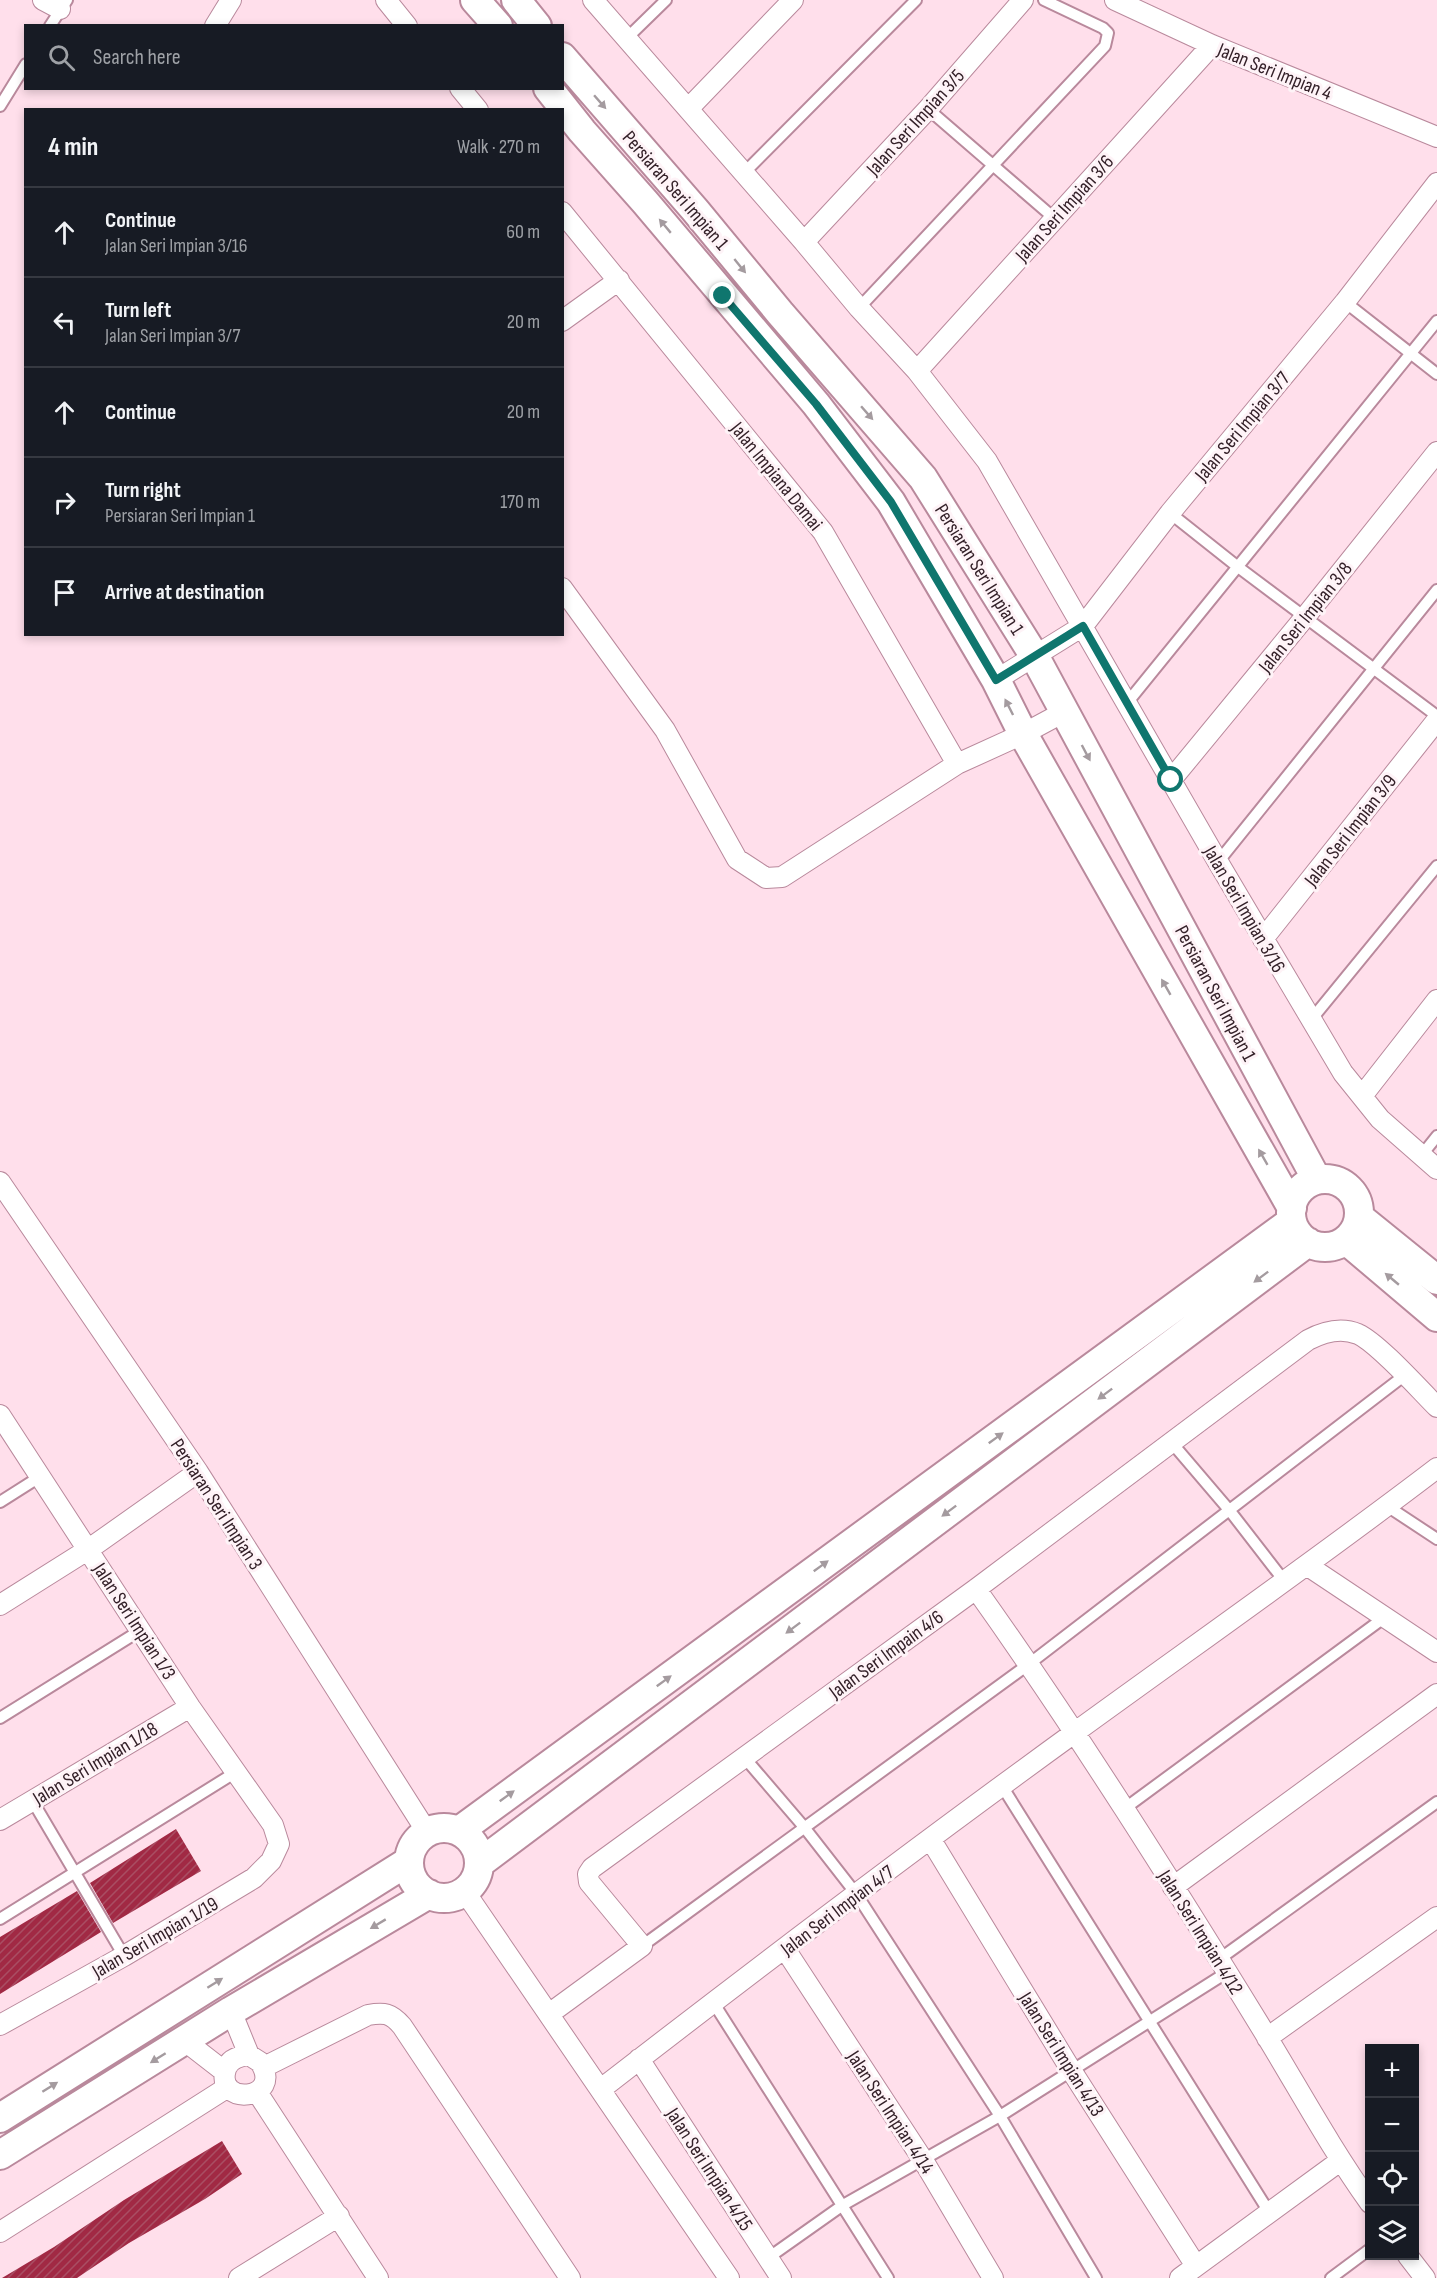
<!DOCTYPE html>
<meta charset="utf-8">
<style>
body{margin:0;font-family:"Sofia Sans Condensed",sans-serif;background:#20242c;color:#f1f3f6}
.controls{position:absolute;right:18px;bottom:18px;display:grid;overflow:hidden;border-radius:0px;box-shadow:0 3px 9px #0003}
.controls button{width:54px;height:54px;display:grid;place-items:center;padding:0;border:0;border-bottom:2px solid #363941;background:#171b24;color:#f1f3f6;font:30px sans-serif}
.stop{position:absolute;width:18px;height:18px;margin:-14px;border:4px solid #0f766e;border-radius:50%;background:#fff}
.stop.end{background:#0f766e;border-color:#fff;box-shadow:0 2px 6px #0008}
.list{margin:0;padding:0;list-style:none}
h2{display:flex;justify-content:space-between;align-items:center;height:78px;margin:0;padding:0 24px;font-size:26px}
h2 small{font-size:20px;font-weight:400;color:#9ea1a6}
.list li{display:grid;grid-template-columns:39px 1fr auto;gap:18px;align-items:center;box-sizing:border-box;height:90px;padding:0 24px;border-top:2px solid #363941}
.list b{display:block;font-size:22px;white-space:nowrap}
.list p{margin:0;font-size:20px;white-space:nowrap;color:#9ea1a6}
.list em{font-size:20px;font-style:normal;color:#9ea1a6}
.icon{flex:none;width:33px;height:33px;fill:none;stroke:currentColor;stroke-width:2;stroke-linecap:round;stroke-linejoin:round}
.map{position:relative;flex:none;width:1437px;height:2278px;overflow:hidden}
.search{position:absolute;background:#171b24;box-shadow:0 3px 9px #0003;left:24px;top:24px;width:540px;height:66px;display:flex;align-items:center;gap:15px;box-sizing:border-box;padding:0 21px;border-radius:0px;color:#9ea1a6;font-size:22px}
.panel{position:absolute;background:#171b24;box-shadow:0 3px 9px #0003;left:24px;top:108px;width:540px;height:528px;border-radius:0px}
.map>svg:first-child{display:block}
.building{fill:url(#building-hatch)}
.lines{fill:none;stroke-linecap:round;stroke-linejoin:round}
.lane-casing{stroke:#b9899c;stroke-width:14}
.street-casing{stroke:#b9899c;stroke-width:22}
.secondary-casing{stroke:#b9899c;stroke-width:32}
.lane{stroke:#fff;stroke-width:10}
.street{stroke:#fff;stroke-width:20}
.secondary{stroke:#fff;stroke-width:28}
.oneway{fill:#a49b9f}
.route{stroke:#0f766e;stroke-width:8}
.labels{text-anchor:middle;stroke-width:6;stroke-linejoin:round;paint-order:stroke}
.street-label{font-size:20px;fill:#342129;stroke:#fef3f7}
</style>
<div class="map">
<svg width="1437" height="2278" viewBox="0 0 1437 2278">
<defs>
<pattern id="building-hatch" width="6" height="6" patternUnits="userSpaceOnUse" patternTransform="scale(1.5)"><rect width="6" height="6" fill="#a12944"/><path d="M-1 1l2-2M0 6l6-6M5 7l2-2" fill="none" stroke="#a94e63"/></pattern>
</defs>
<rect width="100%" height="100%" fill="#ffdfeb"/>
<path class="building" d="M 176,1829 L 201,1871 L 113,1923 L 90,1883 Z
M 77,1891 L 101,1932 L 0,1994 L 0,1937 Z
M 222,2141 L 242,2174 L 205,2199 L 129,2243 L 77,2278 L 2,2278 L 54,2247 L 124,2200 Z"/>
<g class="lines">
<defs>
<path id="lane" d="M 50,26 L 67,0
M 626,39 L 666,0
M 0,106 L 26,64
M 928,109 L 1054,218
M 744,173 L 916,0
M 1345,302 L 1437,374
M 859,308 L 1105,46 L 1108,33 L 1103,28 L 1044,0
M 1170,513 L 1238,567 L 1437,716
M 1127,703 L 1437,321
M 1218,862 L 1437,590
M 1311,1020 L 1437,866
M 1421,1156 L 1437,1136
M 1172,1443 L 1230,1511 L 1285,1582
M 0,1502 L 41,1476
M 1387,1506 L 1437,1539
M 0,1718 L 141,1630
M 744,1757 L 804,1827 L 857,1895 L 1000,2116 L 1096,2278
M 1002,1786 L 1269,2212
M 32,1800 L 124,1956
M 1124,1809 L 1385,1617
M 0,1919 L 236,1772
M 642,1946 L 1029,1664 L 1405,1375
M 1218,1960 L 1437,1802
M 713,2002 L 888,2278
M 768,2258 L 843,2205 L 1000,2116 L 1226,1973
M 1331,2278 L 1370,2249"/>
<path id="street" d="M 43,0 L 60,9
M 386,0 L 407,26
M 593,0 L 804,242 L 859,308 L 917,371 L 987,461 L 1218,862 L 1343,1073 L 1380,1119 L 1437,1169
M 1115,0 L 1212,45 L 1437,137
M 215,26 L 231,0
M 460,88 L 478,110
M 688,109 L 793,0
M 562,212 L 823,532 L 957,764
M 804,242 L 928,109 L 1023,0
M 562,321 L 619,280
M 917,371 L 1212,45
M 562,588 L 665,730 L 737,859 L 766,878 L 782,877 L 957,764 L 1023,734 L 1064,712
M 996,680 L 1083,626 L 1170,513 L 1345,302 L 1437,183
M 1171,780 L 1305,617 L 1437,452
M 1263,939 L 1437,720
M 1362,1096 L 1437,1000
M 0,1182 L 198,1472 L 427,1832
M 0,1415 L 190,1707 L 273,1825 L 279,1844 L 271,1861 L 254,1878 L 124,1956 L 0,2025
M 1308,1566 L 1437,1652
M 976,1589 C 1079,1734 1174,1885 1267,2037 C 1301,2093 1332,2150 1370,2203
M 0,1605 L 89,1549 L 198,1472
M 0,1820 L 190,1707
M 931,1840 L 1071,2070 L 1196,2266
M 1173,1887 L 1437,1694
M 465,1892 L 729,2278
M 785,1949 L 923,2160 L 993,2278
M 231,2011 L 249,2055 L 260,2062 C 285,2101 214,2107 226,2069 C 229,2059 239,2056 249,2055
M 549,2014 L 642,1946 L 589,1882 L 588,1874 L 592,1868 L 976,1589 L 1308,1340 C 1323,1332 1341,1327 1358,1334 C 1378,1343 1419,1389 1437,1407
M 1267,2038 L 1437,1917
M 185,2041 L 225,2072
M 639,2059 L 781,2278
M 264,2067 L 368,2015 C 384,2012 391,2013 402,2026 L 570,2278
M 601,2089 C 757,1968 914,1849 1074,1733 C 1195,1645 1318,1559 1437,1468
M 257,2092 L 378,2278
M 0,2232 L 228,2087
M 1408,2256 L 1425,2278
M 239,2278 L 339,2216
M 1180,2278 L 1340,2161"/>
<path id="secondary" d="M 475,0 L 498,26
M 516,0 L 537,26
M 562,57 L 695,210 L 780,313 L 923,478 L 1035,657 L 1317,1180
M 548,88 L 582,131 L 645,202 L 816,404 L 891,502 L 996,680 L 1023,734 L 1292,1208
M1291 1213a34 34 0 1 1 68 0a34 34 0 1 1-68 0Z
M 1359,1217 L 1437,1280
M 1346,1240 L 1437,1317
M409 1863a35 35 0 1 1 70 0a35 35 0 1 1-70 0Z
M 459,1831 L 1292,1221
M 480,1863 L 1308,1242
M 0,2118 L 409,1861
M 0,2155 L 231,2011 L 429,1894"/>
</defs>
<use href="#lane" class="lane-casing"/>
<use href="#street" class="street-casing"/>
<use href="#secondary" class="secondary-casing"/>
<use href="#lane" class="lane"/>
<use href="#street" class="street"/>
<use href="#secondary" class="secondary"/>
</g>
<defs><path id="oneway-solid" d="M-6-.8H1V-3.2L6.5 0L1 3.2V.8H-6Z" transform="scale(1.5)"/></defs>
<g class="oneway">
<use href="#oneway-solid" transform="translate(600 102) rotate(49)"/>
<use href="#oneway-solid" transform="translate(665 226) rotate(-130)"/>
<use href="#oneway-solid" transform="translate(740 266) rotate(51)"/>
<use href="#oneway-solid" transform="translate(867 413) rotate(49)"/>
<use href="#oneway-solid" transform="translate(1009 707) rotate(-117)"/>
<use href="#oneway-solid" transform="translate(1086 753) rotate(62)"/>
<use href="#oneway-solid" transform="translate(1166 987) rotate(-120)"/>
<use href="#oneway-solid" transform="translate(1263 1157) rotate(-120)"/>
<use href="#oneway-solid" transform="translate(1261 1277) rotate(143)"/>
<use href="#oneway-solid" transform="translate(1392 1279) rotate(-140)"/>
<use href="#oneway-solid" transform="translate(1105 1394) rotate(143)"/>
<use href="#oneway-solid" transform="translate(996 1438) rotate(-36)"/>
<use href="#oneway-solid" transform="translate(949 1511) rotate(143)"/>
<use href="#oneway-solid" transform="translate(821 1566) rotate(-36)"/>
<use href="#oneway-solid" transform="translate(793 1628) rotate(143)"/>
<use href="#oneway-solid" transform="translate(664 1681) rotate(-36)"/>
<use href="#oneway-solid" transform="translate(507 1796) rotate(-36)"/>
<use href="#oneway-solid" transform="translate(378 1924) rotate(149)"/>
<use href="#oneway-solid" transform="translate(215 1983) rotate(-32)"/>
<use href="#oneway-solid" transform="translate(158 2058) rotate(148)"/>
<use href="#oneway-solid" transform="translate(50 2087) rotate(-32)"/>
</g>
<g class="lines">
<path class="route" d="M 723,296 L 816,404 L 891,502 L 996,680 L 1083,626 L 1171,780"/>
</g>
<g class="labels">
<g class="street-label">
<text transform="translate(1275 71) rotate(22)" y="7">Jalan Seri Impian 4</text>
<text transform="translate(915 122) rotate(-48)" y="7">Jalan Seri Impian 3/5</text>
<text transform="translate(676 190) rotate(49)" y="7">Persiaran Seri Impian 1</text>
<text transform="translate(1064 208) rotate(-48)" y="7">Jalan Seri Impian 3/6</text>
<text transform="translate(1242 426) rotate(-50)" y="7">Jalan Seri Impian 3/7</text>
<text transform="translate(777 476) rotate(51)" y="7">Jalan Impiana Damai</text>
<text transform="translate(980 569) rotate(58)" y="7">Persiaran Seri Impian 1</text>
<text transform="translate(1305 617) rotate(-51)" y="7">Jalan Seri Impian 3/8</text>
<text transform="translate(1350 830) rotate(-52)" y="7">Jalan Seri Impian 3/9</text>
<text transform="translate(1245 909) rotate(60)" y="7">Jalan Seri Impian 3/16</text>
<text transform="translate(1216 993) rotate(62)" y="7">Persiaran Seri Impian 1</text>
<text transform="translate(217 1504) rotate(57)" y="7">Persiaran Seri Impian 3</text>
<text transform="translate(135 1621) rotate(57)" y="7">Jalan Seri Impian 1/3</text>
<text transform="translate(886 1654) rotate(-36)" y="7">Jalan Seri Impain 4/6</text>
<text transform="translate(95 1763) rotate(-31)" y="7">Jalan Seri Impian 1/18</text>
<text transform="translate(837 1910) rotate(-37)" y="7">Jalan Seri Impian 4/7</text>
<text transform="translate(1201 1932) rotate(58)" y="7">Jalan Seri Impian 4/12</text>
<text transform="translate(155 1937) rotate(-30)" y="7">Jalan Seri Impian 1/19</text>
<text transform="translate(1062 2054) rotate(58)" y="7">Jalan Seri Impian 4/13</text>
<text transform="translate(891 2112) rotate(57)" y="7">Jalan Seri Impian 4/14</text>
<text transform="translate(710 2169) rotate(57)" y="7">Jalan Seri Impian 4/15</text>
</g>
</g>
</svg>
<div class="controls">
<button>+</button>
<button>−</button>
<button><svg class="icon" aria-label="locate" viewBox="0 0 24 24"><circle cx="12" cy="12" r="6"/><path d="M12 2v4M12 18v4M2 12h4M18 12h4"/></svg></button>
<button><svg class="icon" aria-label="layers" viewBox="0 0 24 24"><path d="M12 4l9 5-9 5-9-5zM3 14l9 5 9-5"/></svg></button>
</div>
<div class="stop" style="left:1171px;top:780px"></div>
<div class="stop end" style="left:723px;top:296px"></div>
<div class="search"><svg class="icon" aria-label="search" viewBox="0 0 24 24"><circle cx="10" cy="10" r="6"/><path d="M15 15l6 6"/></svg>Search here</div>
<section class="panel">
<h2>4 min<small>Walk · 270 m</small></h2>
<ul class="list">
<li><svg class="icon" aria-label="ahead" viewBox="0 0 24 24"><path d="M12 20V5M6 11l6-6 6 6"/></svg><div><b>Continue</b><p>Jalan Seri Impian 3/16</p></div><em>60 m</em></li>
<li><svg class="icon" aria-label="left" viewBox="0 0 24 24"><path d="M17 20v-9H6M10 6l-5 5 5 5"/></svg><div><b>Turn left</b><p>Jalan Seri Impian 3/7</p></div><em>20 m</em></li>
<li><svg class="icon" aria-label="ahead" viewBox="0 0 24 24"><path d="M12 20V5M6 11l6-6 6 6"/></svg><div><b>Continue</b></div><em>20 m</em></li>
<li><svg class="icon" aria-label="right" viewBox="0 0 24 24"><path d="M7 20v-9h11M14 6l5 5-5 5"/></svg><div><b>Turn right</b><p>Persiaran Seri Impian 1</p></div><em>170 m</em></li>
<li><svg class="icon" aria-label="arrive" viewBox="0 0 24 24"><path d="M6 21V4h12l-3 4 3 4H6"/></svg><div><b>Arrive at destination</b></div></li>
</ul>
</section>
</div>
